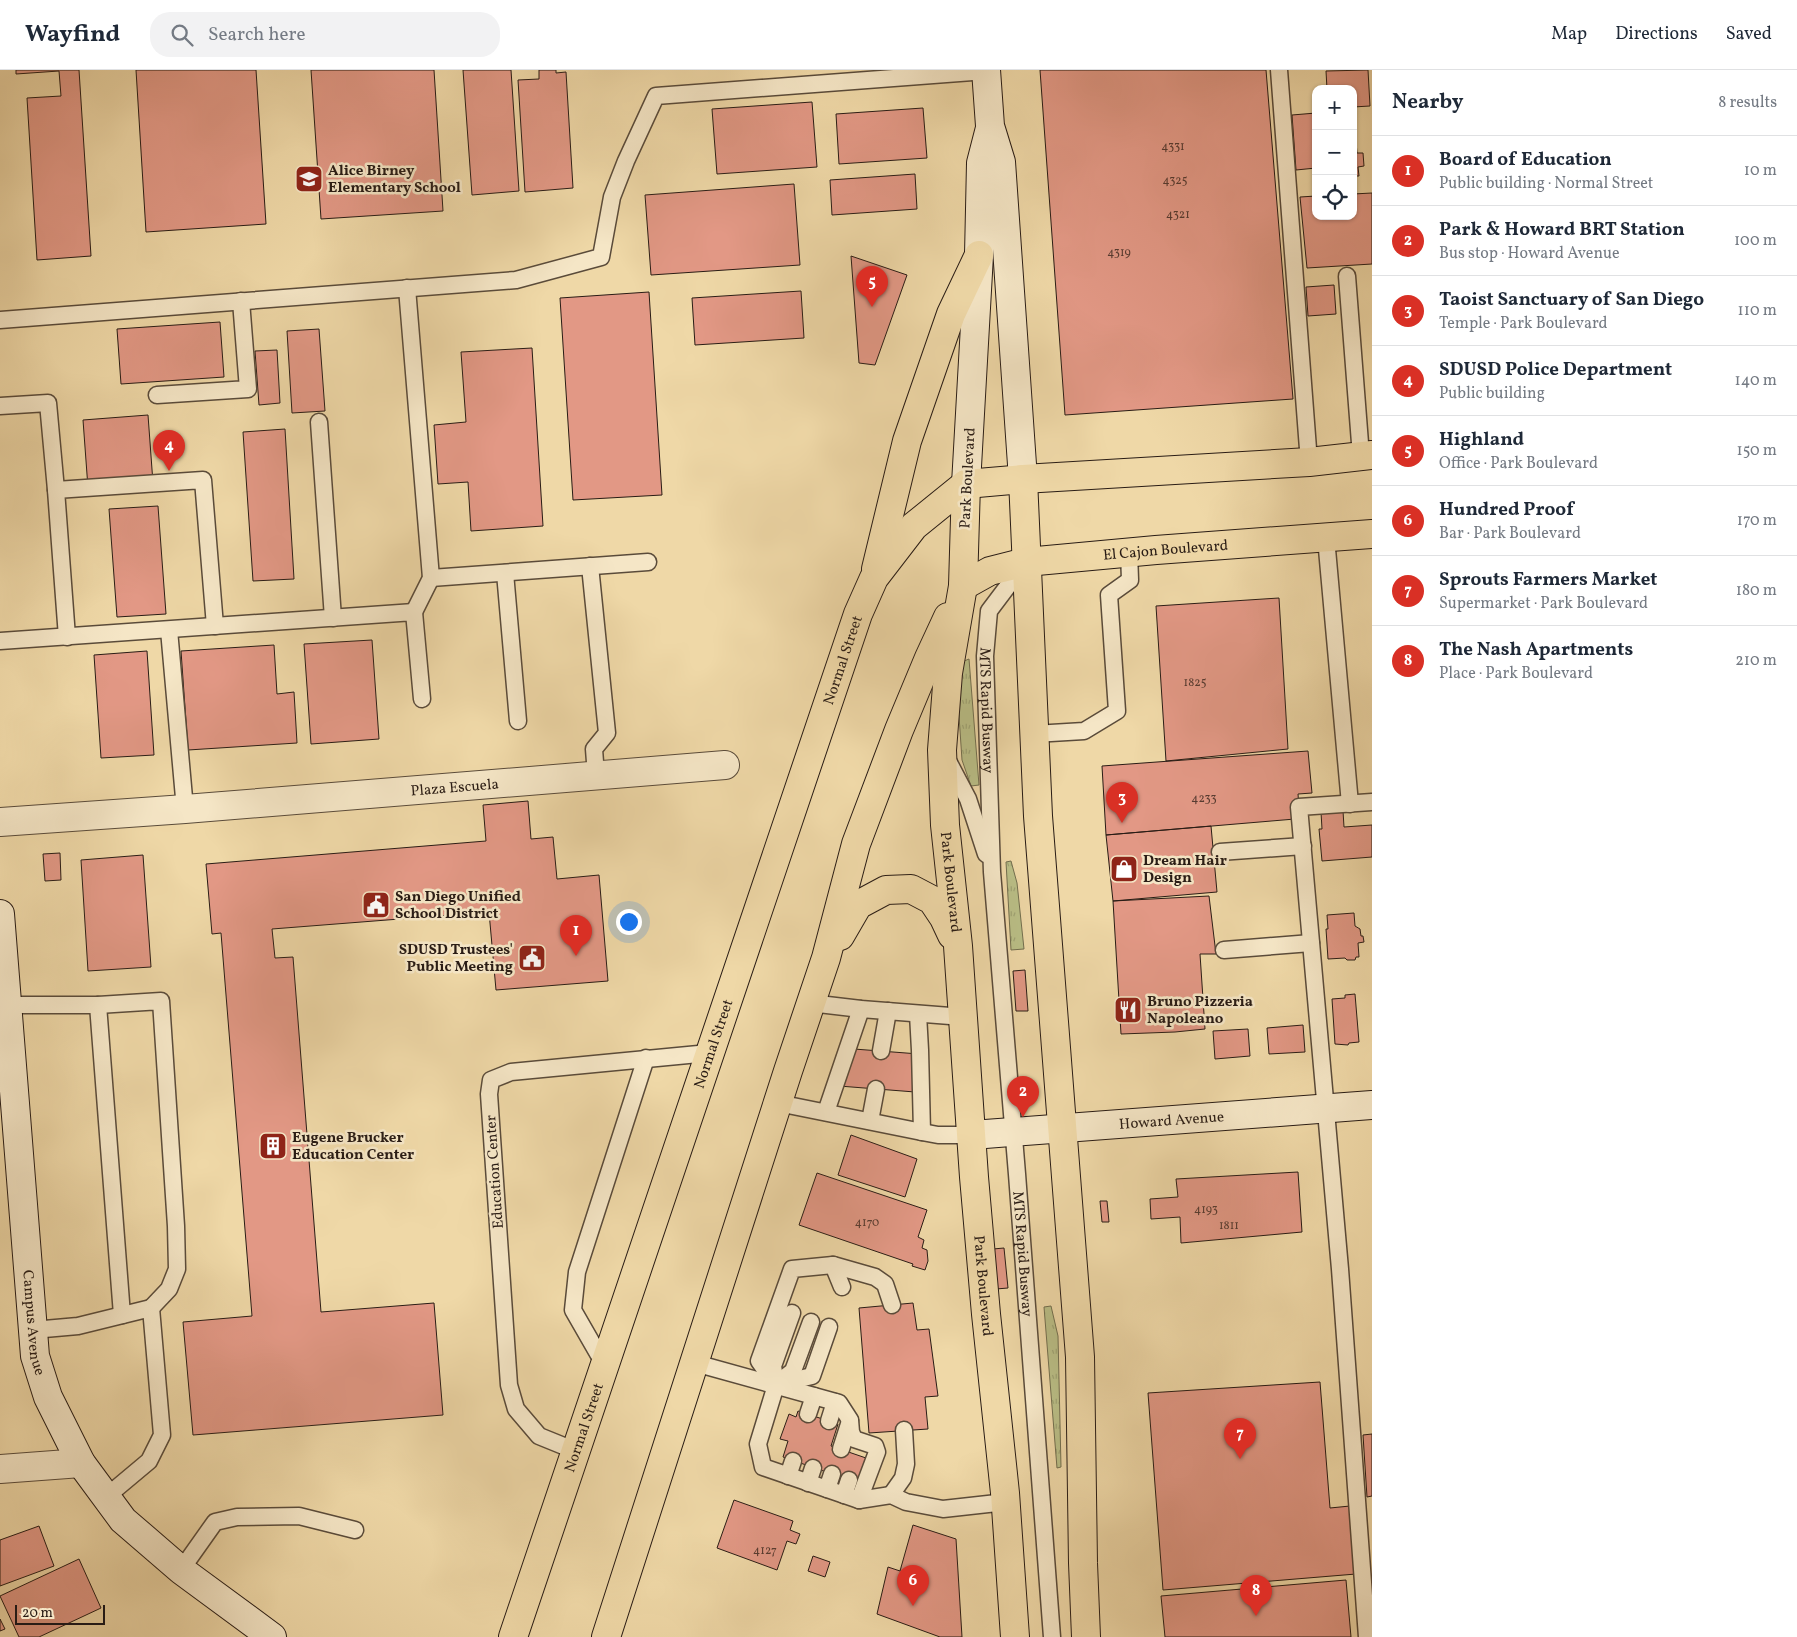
<!DOCTYPE html>
<meta charset="utf-8">
<style>
body{margin:0;font-family:Vollkorn,serif;background:#f2f2f3;color:#1f2937}
.controls{position:absolute;right:15px;top:15px;display:grid;overflow:hidden;border-radius:10px;box-shadow:0 1px 4px #0004}
.controls button{width:45px;height:45px;display:grid;place-items:center;padding:0;border:0;border-bottom:1px solid #e0e1e3;background:#fff;color:#1f2937;font:25px sans-serif}
.scale{position:absolute;left:15px;bottom:12px;width:90px;box-sizing:border-box;padding-left:5px;border:2px solid #291c15;border-top:0;font-size:14px;line-height:18px;white-space:nowrap;color:#291c15;-webkit-text-stroke:4px #f5e6c6;paint-order:stroke}
.you{position:absolute;left:628px;top:851px;width:18px;height:18px;margin:-12px;border:4px solid #fff;border-radius:50%;background:#1a73e8;box-shadow:0 0 0 8px #1a73e833}
.badge{display:grid;place-items:center;width:32px;height:32px;border-radius:50%;background:#d93025;color:#fff;font-size:16px;font-weight:700}
.pin{position:absolute;translate:-50% -41px;filter:drop-shadow(0 1px 2px #0008)}
.pin::after{content:'';position:absolute;top:26px;width:18px;height:15px;background:inherit;clip-path:polygon(0 0,100% 0,50% 100%)}
.list{margin:0;padding:0;list-style:none}
h2{display:flex;justify-content:space-between;align-items:center;height:65px;margin:0;padding:0 20px;font-size:21px}
h2 small{font-size:16px;font-weight:400;color:#747a83}
.list li{display:grid;grid-template-columns:32px 1fr auto;gap:15px;align-items:center;box-sizing:border-box;height:70px;padding:0 20px;border-top:1px solid #e0e1e3}
.list b{display:block;font-size:19px;white-space:nowrap}
.list p{margin:0;font-size:16px;white-space:nowrap;color:#747a83}
.list em{font-size:16px;font-style:normal;color:#747a83}
.icon{flex:none;width:28px;height:28px;fill:none;stroke:currentColor;stroke-width:2;stroke-linecap:round;stroke-linejoin:round}
.map{position:relative;flex:none;width:1372px;height:1567px;overflow:hidden}
header{display:flex;align-items:center;gap:30px;box-sizing:border-box;height:70px;padding:0 25px;background:#fff;border-bottom:1px solid #e0e1e3}
header strong{font-size:24px}
nav{display:flex;gap:28px;margin-inline-start:auto;font-size:18px}
.search{width:350px;height:45px;background:#f2f2f3;display:flex;align-items:center;gap:12px;box-sizing:border-box;padding:0 18px;border-radius:20px;color:#747a83;font-size:19px}
main{display:flex}
aside{flex:1;background:#fff}
.map>svg:first-child{display:block}
.grass{fill:url(#grass-tufts);stroke:#726e4e}
.building{fill:#e29885;stroke:#291c15}
.lines{fill:none;stroke-linecap:round;stroke-linejoin:round}
.lane-casing{stroke:#5a4b3a;stroke-width:19}
.street-casing{stroke:#5a4b3a;stroke-width:30}
.secondary-casing{stroke:#291c15;stroke-width:30}
.primary-casing{stroke:#291c15;stroke-width:30}
.lane{stroke:#f5e6c6;stroke-width:16}
.street{stroke:#f5e6c6;stroke-width:28}
.secondary{stroke:#f5e6c6;stroke-width:28}
.primary{stroke:#efd8a7;stroke-width:28}
.labels{text-anchor:middle;stroke-width:5;stroke-linejoin:round;paint-order:stroke}
.number-label{font-size:12px;fill:#573b31}
.poi-label{font-size:15px;font-weight:bold;fill:#291c15;stroke:#f5e6c6;text-anchor:start}
.street-label{font-size:15px;fill:#291c15;stroke:#f5e6c6}
</style>
<header>
<strong>Wayfind</strong>
<div class="search"><svg class="icon" aria-label="search" viewBox="0 0 24 24"><circle cx="10" cy="10" r="6"/><path d="M15 15l6 6"/></svg>Search here</div>
<nav><a>Map</a><a>Directions</a><a>Saved</a></nav>
</header>
<main>
<div class="map">
<svg width="1372" height="1567" viewBox="0 0 1372 1567">
<defs>
<pattern id="grass-tufts" width="24" height="20" patternUnits="userSpaceOnUse" patternTransform="scale(1.25)"><rect width="24" height="20" fill="#babf87"/><path d="M3 7l-1-3M5 7V3M7 7l1-3M15 17l-1-3M17 17v-4M19 17l1-3" fill="none" stroke="#a0a474"/></pattern>
</defs>
<rect width="100%" height="100%" fill="#efd8a7"/>
<filter id="stains"><feTurbulence type="fractalNoise" baseFrequency=".004" numOctaves="4"/><feColorMatrix values="0 0 0 0 .2 0 0 0 0 .09 0 0 0 0 .02 0 0 0 .5 -.17"/></filter>
<radialGradient id="worn" r=".72"><stop offset=".6" stop-color="#630" stop-opacity="0"/><stop offset="1" stop-color="#630" stop-opacity=".3"/></radialGradient>
<path class="grass" d="M 969,589 L 979,715 L 971,716 L 962,690 L 956,602 L 964,591 Z
M 1011,791 L 1017,813 L 1024,879 L 1011,880 L 1006,792 Z
M 1051,1236 L 1058,1266 L 1061,1397 L 1057,1398 L 1044,1237 Z"/>
<path class="building" d="M 16,0 L 79,0 L 91,186 L 37,190 L 27,28 L 61,26 L 59,1 L 16,4 Z
M 136,0 L 256,0 L 266,154 L 146,162 Z
M 311,0 L 434,0 L 443,141 L 321,149 Z
M 463,0 L 511,0 L 519,121 L 472,125 Z
M 539,0 L 556,0 L 556,3 L 566,2 L 573,118 L 525,122 L 518,10 L 539,9 Z
M 1040,0 L 1266,0 L 1293,329 L 1065,345 Z
M 1368,0 L 1370,36 L 1353,37 L 1353,19 L 1327,19 L 1326,1 Z
M 812,32 L 817,97 L 717,104 L 712,39 Z
M 923,38 L 927,88 L 839,94 L 836,44 Z
M 1316,43 L 1316,98 L 1296,100 L 1292,45 Z
M 1353,72 L 1356,72 L 1357,83 L 1363,83 L 1364,96 L 1358,97 L 1359,106 L 1353,106 Z
M 915,104 L 917,139 L 832,145 L 830,110 Z
M 794,114 L 800,195 L 651,205 L 645,125 Z
M 1372,123 L 1372,194 L 1307,198 L 1300,127 L 1316,126 L 1316,146 L 1353,146 L 1353,124 Z
M 851,186 L 907,205 L 875,295 L 859,293 Z
M 1334,215 L 1336,244 L 1308,246 L 1306,217 Z
M 801,221 L 804,268 L 695,275 L 692,228 Z
M 649,222 L 662,425 L 573,430 L 560,228 Z
M 220,252 L 224,307 L 121,314 L 117,259 Z
M 319,259 L 325,341 L 292,343 L 287,261 Z
M 532,278 L 543,456 L 471,461 L 468,412 L 438,414 L 434,355 L 466,352 L 461,282 Z
M 277,280 L 280,333 L 259,335 L 255,281 Z
M 148,345 L 153,413 L 88,418 L 83,350 Z
M 285,359 L 294,509 L 253,511 L 243,362 Z
M 158,436 L 166,544 L 117,547 L 109,439 Z
M 1279,528 L 1288,679 L 1166,691 L 1156,536 Z
M 372,570 L 379,669 L 311,674 L 304,574 Z
M 274,575 L 277,624 L 294,622 L 297,673 L 188,680 L 181,581 Z
M 147,581 L 154,685 L 101,688 L 94,585 Z
M 1308,681 L 1312,723 L 1298,724 L 1299,737 L 1295,749 L 1106,765 L 1102,696 Z
M 528,731 L 531,769 L 553,767 L 557,809 L 599,805 L 608,911 L 496,920 L 489,842 L 272,859 L 275,888 L 293,887 L 321,1242 L 434,1233 L 443,1345 L 193,1365 L 183,1252 L 252,1246 L 221,863 L 212,864 L 206,794 L 486,771 L 483,735 Z
M 1343,741 L 1344,757 L 1372,755 L 1372,787 L 1322,791 L 1319,759 L 1322,759 L 1321,742 Z
M 1211,756 L 1217,822 L 1113,831 L 1106,765 Z
M 60,783 L 61,810 L 45,811 L 43,784 Z
M 143,785 L 151,897 L 88,901 L 81,790 Z
M 1209,826 L 1216,884 L 1200,884 L 1205,959 L 1175,962 L 1121,964 L 1113,831 Z
M 1354,843 L 1355,856 L 1360,859 L 1361,866 L 1363,866 L 1364,872 L 1358,873 L 1359,887 L 1356,887 L 1355,890 L 1347,890 L 1345,888 L 1328,889 L 1326,859 L 1328,859 L 1327,845 Z
M 1025,900 L 1028,941 L 1016,941 L 1013,901 Z
M 1355,924 L 1359,972 L 1349,973 L 1348,975 L 1335,974 L 1332,929 L 1345,928 L 1345,925 Z
M 1303,955 L 1305,982 L 1269,984 L 1267,958 Z
M 1248,959 L 1250,986 L 1215,989 L 1213,961 Z
M 854,979 L 919,984 L 915,1022 L 839,1016 Z
M 851,1065 L 917,1089 L 905,1127 L 838,1105 Z
M 1298,1102 L 1302,1162 L 1181,1173 L 1180,1147 L 1151,1149 L 1150,1129 L 1178,1127 L 1176,1109 Z
M 817,1103 L 927,1140 L 918,1167 L 924,1170 L 922,1178 L 927,1180 L 928,1191 L 925,1200 L 912,1196 L 913,1194 L 799,1155 Z
M 1100,1131 L 1107,1131 L 1109,1152 L 1102,1152 Z
M 1004,1178 L 1008,1218 L 996,1219 L 993,1179 Z
M 913,1233 L 917,1260 L 929,1259 L 938,1326 L 925,1327 L 928,1359 L 869,1363 L 859,1238 Z
M 1320,1312 L 1330,1438 L 1350,1436 L 1356,1504 L 1163,1520 L 1148,1323 Z
M 798,1341 L 838,1354 L 831,1376 L 866,1388 L 858,1413 L 783,1387 L 788,1371 L 780,1369 L 789,1344 L 796,1347 Z
M 1372,1364 L 1372,1426 L 1367,1427 L 1363,1365 Z
M 734,1430 L 793,1451 L 790,1460 L 800,1464 L 796,1474 L 787,1471 L 777,1500 L 717,1478 Z
M 913,1455 L 956,1469 L 962,1567 L 940,1567 L 877,1544 L 888,1497 L 900,1501 Z
M 39,1456 L 54,1496 L 0,1516 L 0,1470 Z
M 813,1486 L 830,1492 L 825,1507 L 808,1501 Z
M 79,1489 L 101,1538 L 39,1567 L 19,1567 L 0,1526 Z
M 1346,1510 L 1351,1567 L 1165,1567 L 1161,1526 Z
M 0,1549 L 5,1559 L 0,1561 Z"/>
<g class="lines">
<defs>
<g id="lane">
<path d="M 1279,0 L 1309,392"/>
<path d="M 1347,206 L 1361,386"/>
<path d="M 407,218 L 431,508 L 414,542"/>
<path d="M 0,250 L 516,210 L 601,187 L 612,127 L 626,91 L 656,26 L 986,1"/>
<path d="M 157,325 L 248,319 L 241,231"/>
<path d="M 0,336 L 48,333 L 56,420"/>
<path d="M 319,352 L 333,548"/>
<path d="M 1326,468 L 1350,734"/>
<path id="s1" d="M 1026,492 L 989,541 L 985,586 L 992,802 L 1017,1104 L 1052,1567"/>
<path d="M 590,496 L 607,663 L 594,679 L 596,705"/>
<path d="M 505,503 L 518,651"/>
<path d="M 431,508 L 648,492"/>
<path d="M 169,560 L 185,739"/>
<path d="M 67,567 L 56,420 L 203,410 L 215,556"/>
<path d="M 0,571 L 414,542 L 422,629"/>
<path d="M 1034,664 L 1084,661 L 1117,641 L 1109,525 L 1130,510 L 1129,482"/>
<path d="M 947,689 L 968,729 L 986,784"/>
<path d="M 1220,782 L 1303,776"/>
<path d="M 1224,880 L 1311,873"/>
<path d="M 810,933 L 861,939 L 963,947"/>
<path d="M 8,935 L 98,935 L 161,931 L 176,1156 L 177,1199 L 169,1219 L 151,1238"/>
<path d="M 98,935 L 122,1245"/>
<path d="M 918,944 L 920,980 L 922,1062"/>
<path d="M 881,981 L 888,941"/>
<path d="M 778,1033 L 922,1062 L 938,1065 L 972,1065"/>
<path d="M 826,1042 L 861,939"/>
<path d="M 870,1051 L 876,1019"/>
<path d="M 833,1195 L 842,1217"/>
<path d="M 792,1243 L 773,1296 L 776,1315 L 758,1374 L 763,1397 L 859,1430 L 891,1425 L 906,1432 L 943,1439 L 1006,1432"/>
<path d="M 33,1260 L 78,1256 L 151,1238 L 162,1365 L 149,1391 L 106,1427"/>
<path d="M 695,1293 L 839,1333 L 850,1350 L 851,1362 L 854,1369 L 875,1376 L 877,1382 L 859,1430"/>
<path d="M 604,1294 L 573,1240 L 577,1202 L 646,988"/>
<path d="M 773,1311 L 759,1291 L 792,1199 L 833,1195 L 875,1207 L 885,1214 L 892,1235"/>
<path d="M 779,1312 L 793,1301 L 811,1252"/>
<path d="M 778,1314 L 812,1306 L 829,1257"/>
<path d="M 808,1344 L 814,1326"/>
<path d="M 829,1351 L 835,1332"/>
<path d="M 841,1379 L 850,1351"/>
<path d="M 576,1381 L 539,1366 L 516,1339 L 509,1315 L 489,1024 L 491,1010 L 511,1002 L 709,983"/>
<path d="M 788,1406 L 793,1391"/>
<path d="M 808,1413 L 813,1398"/>
<path d="M 827,1419 L 832,1404"/>
<path d="M 844,1425 L 849,1410"/>
<path d="M 891,1425 L 903,1408 L 906,1394 L 904,1360"/>
<path d="M 181,1500 L 215,1452 L 237,1447 L 299,1446 L 355,1460"/>
<path d="M 1367,1567 L 1340,1199 L 1299,737 L 1372,732"/>
</g>
<g id="street">
<path id="s2" d="M 0,752 L 185,739 L 725,695"/>
<path d="M 0,1399 L 81,1393"/>
</g>
<g id="secondary">
<path d="M 986,0 L 990,56 L 1001,92 L 1023,409"/>
<path d="M 966,414 L 979,185 L 981,93 L 990,58"/>
<path id="s3" d="M 0,844 L 35,1286 L 48,1327 L 81,1393 L 123,1450 L 181,1500 L 272,1567"/>
<path id="s4" d="M 972,1065 L 1372,1035"/>
</g>
<g id="primary">
<path d="M 1023,409 L 1038,746 L 1080,1287 L 1083,1493 L 1086,1567"/>
<path id="s5" d="M 966,414 L 963,516 L 948,603 L 942,680 L 945,755 L 958,876 L 974,1107 L 986,1244 L 1005,1423 L 1015,1567"/>
<path d="M 966,414 L 1023,409 L 1309,392 L 1372,385"/>
<path d="M 876,499 L 907,371 L 951,244 L 979,185"/>
<path id="s6" d="M 963,516 L 990,501 L 1026,492 L 1156,480 L 1372,464"/>
<path d="M 840,866 L 858,835 L 886,820 L 911,819 L 932,830 L 944,848 L 952,865"/>
<path id="s7" d="M 513,1567 L 858,544 L 874,508 L 914,456 L 966,414"/>
<path d="M 606,1567 L 788,1001 L 826,888 L 856,774 L 899,660 L 929,588 L 948,547"/>
</g>
</defs>
<use href="#lane" class="lane-casing"/>
<use href="#street" class="street-casing"/>
<use href="#secondary" class="secondary-casing"/>
<use href="#primary" class="primary-casing"/>
<use href="#lane" class="lane"/>
<use href="#street" class="street"/>
<use href="#secondary" class="secondary"/>
<use href="#primary" class="primary"/>
</g>
<defs>
<symbol id="school-square" viewBox="-11 -11 22 22"><rect x="-9" y="-9" width="18" height="18" rx="4" fill="#8f2418" stroke="#f5e6c6"/><path d="M0-5L7-2L0 1L-7-2ZM-4 1L0 2.5L4 1V4Q0 6-4 4Z" fill="#fff"/></symbol>
<symbol id="shop-square" viewBox="-11 -11 22 22"><rect x="-9" y="-9" width="18" height="18" rx="4" fill="#8f2418" stroke="#f5e6c6"/><path d="M-5-2.5h2.3a2.7 3.5 0 0 1 5.4 0H5L5.5 6h-11ZM-1.5-2.5h3a1.5 2.3 0 0 0-3 0Z" fill="#fff"/></symbol>
<symbol id="civic-square" viewBox="-11 -11 22 22"><rect x="-9" y="-9" width="18" height="18" rx="4" fill="#8f2418" stroke="#f5e6c6"/><path d="M-.6-6.5H3V-4.5H.6V-3L4-1V1h2V6H-6V1h2V-1L-.6-3ZM-1.2 2.5V6h2.4V2.5Z" fill="#fff"/></symbol>
<symbol id="restaurant-square" viewBox="-11 -11 22 22"><rect x="-9" y="-9" width="18" height="18" rx="4" fill="#8f2418" stroke="#f5e6c6"/><path d="M-5-6h1v4h1v-4h1v4h1v-4h1v5L-1.5 .5V6h-2V.5L-5-1ZM5-6V6H3V1.5H1.5Q1.5-4 5-6Z" fill="#fff"/></symbol>
<symbol id="building-square" viewBox="-11 -11 22 22"><rect x="-9" y="-9" width="18" height="18" rx="4" fill="#8f2418" stroke="#f5e6c6"/><path d="M-4-6H4V6H1V3H-1V6H-4ZM-2.5-4.3h1.7v1.8h-1.7ZM.8-4.3h1.7v1.8H.8ZM-2.5-1h1.7V.8h-1.7ZM.8-1h1.7V.8H.8Z" fill="#fff"/></symbol>
</defs>
<g fill-rule="evenodd">
<use href="#school-square" x="293" y="93" width="32" height="32"/>
<use href="#shop-square" x="1108" y="783" width="32" height="32"/>
<use href="#civic-square" x="360" y="819" width="32" height="32"/>
<use href="#civic-square" x="516" y="872" width="32" height="32"/>
<use href="#restaurant-square" x="1112" y="924" width="32" height="32"/>
<use href="#building-square" x="257" y="1060" width="32" height="32"/>
</g>
<g class="labels">
<g class="number-label">
<text x="1173" y="80">4331</text>
<text x="1175" y="114">4325</text>
<text x="1178" y="148">4321</text>
<text x="1119" y="186">4319</text>
<text x="1195" y="616">1825</text>
<text x="1204" y="732">4233</text>
<text x="1206" y="1143">4193</text>
<text x="867" y="1156">4170</text>
<text x="1229" y="1159">1811</text>
<text x="765" y="1484">4127</text>
</g>
<g class="poi-label">
<text x="328" y="105">Alice Birney<tspan x="328" dy="17">Elementary School</tspan></text>
<text x="1143" y="795">Dream Hair<tspan x="1143" dy="17">Design</tspan></text>
<text x="395" y="831">San Diego Unified<tspan x="395" dy="17">School District</tspan></text>
<text x="513" y="884" text-anchor="end">SDUSD Trustees'<tspan x="513" dy="17">Public Meeting</tspan></text>
<text x="1147" y="936">Bruno Pizzeria<tspan x="1147" dy="17">Napoleano</tspan></text>
<text x="292" y="1072">Eugene Brucker<tspan x="292" dy="17">Education Center</tspan></text>
</g>
<g class="street-label">
<text transform="translate(967 408) rotate(-87)" y="5">Park Boulevard</text>
<text dy="5" stroke="none"><textPath href="#s6" startOffset="208">El Cajon Boulevard</textPath></text>
<text dy="5" stroke="none"><textPath href="#s7" startOffset="1031">Normal Street</textPath></text>
<text dy="5" stroke="none"><textPath href="#s1" startOffset="161">MTS Rapid Busway</textPath></text>
<text dy="5" stroke="none"><textPath href="#s2" startOffset="456">Plaza Escuela</textPath></text>
<text dy="5" stroke="none"><textPath href="#s5" startOffset="400">Park Boulevard</textPath></text>
<text dy="5" stroke="none"><textPath href="#s7" startOffset="626">Normal Street</textPath></text>
<text dy="5" stroke="none"><textPath href="#s4" startOffset="200">Howard Avenue</textPath></text>
<text transform="translate(494 1102) rotate(-94)" y="5">Education Center</text>
<text dy="5" stroke="none"><textPath href="#s1" startOffset="706">MTS Rapid Busway</textPath></text>
<text dy="5" stroke="none"><textPath href="#s5" startOffset="805">Park Boulevard</textPath></text>
<text dy="5" stroke="none"><textPath href="#s3" startOffset="410">Campus Avenue</textPath></text>
<text dy="5" stroke="none"><textPath href="#s7" startOffset="221">Normal Street</textPath></text>
</g>
</g>
<rect width="100%" height="100%" filter="url(#stains)"/>
<rect width="100%" height="100%" fill="url(#worn)"/>
</svg>
<div class="controls">
<button>+</button>
<button>−</button>
<button><svg class="icon" aria-label="locate" viewBox="0 0 24 24"><circle cx="12" cy="12" r="6"/><path d="M12 2v4M12 18v4M2 12h4M18 12h4"/></svg></button>
</div>
<div class="scale">20 m</div>
<div class="you"></div>
<div class="pin badge" style="left:576px;top:886px">1</div>
<div class="pin badge" style="left:1023px;top:1047px">2</div>
<div class="pin badge" style="left:1122px;top:753px">3</div>
<div class="pin badge" style="left:169px;top:401px">4</div>
<div class="pin badge" style="left:872px;top:237px">5</div>
<div class="pin badge" style="left:913px;top:1536px">6</div>
<div class="pin badge" style="left:1240px;top:1389px">7</div>
<div class="pin badge" style="left:1256px;top:1546px">8</div>
</div>
<aside>
<h2>Nearby<small>8 results</small></h2>
<ul class="list">
<li><span class="badge">1</span><div><b>Board of Education</b><p>Public building · Normal Street</p></div><em>10 m</em></li>
<li><span class="badge">2</span><div><b>Park &amp; Howard BRT Station</b><p>Bus stop · Howard Avenue</p></div><em>100 m</em></li>
<li><span class="badge">3</span><div><b>Taoist Sanctuary of San Diego</b><p>Temple · Park Boulevard</p></div><em>110 m</em></li>
<li><span class="badge">4</span><div><b>SDUSD Police Department</b><p>Public building</p></div><em>140 m</em></li>
<li><span class="badge">5</span><div><b>Highland</b><p>Office · Park Boulevard</p></div><em>150 m</em></li>
<li><span class="badge">6</span><div><b>Hundred Proof</b><p>Bar · Park Boulevard</p></div><em>170 m</em></li>
<li><span class="badge">7</span><div><b>Sprouts Farmers Market</b><p>Supermarket · Park Boulevard</p></div><em>180 m</em></li>
<li><span class="badge">8</span><div><b>The Nash Apartments</b><p>Place · Park Boulevard</p></div><em>210 m</em></li>
</ul>
</aside>
</main>
